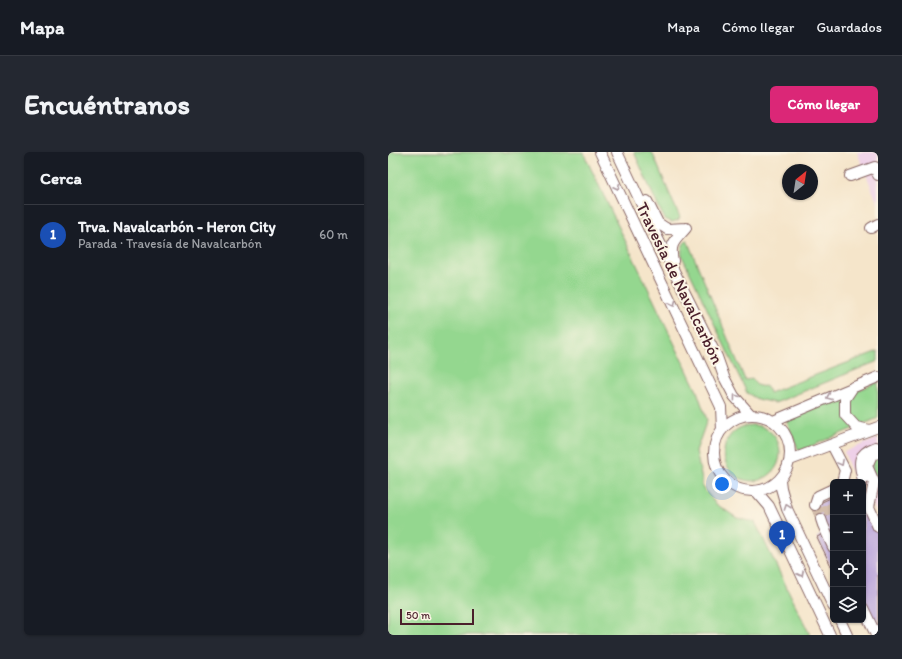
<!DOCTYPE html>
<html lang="es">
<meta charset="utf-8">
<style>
body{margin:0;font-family:Itim,sans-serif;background:#242831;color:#f1f3f6}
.controls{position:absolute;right:12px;bottom:12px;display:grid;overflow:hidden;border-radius:6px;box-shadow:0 1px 3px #0004}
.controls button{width:36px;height:36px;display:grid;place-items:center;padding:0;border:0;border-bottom:1px solid #363941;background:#171b24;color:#f1f3f6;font:20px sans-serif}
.compass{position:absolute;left:394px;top:12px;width:36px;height:36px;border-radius:50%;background:#171b24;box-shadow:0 1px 3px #0004;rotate:30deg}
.scale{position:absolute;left:12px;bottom:10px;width:74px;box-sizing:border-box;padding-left:4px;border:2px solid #4a1f2b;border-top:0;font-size:11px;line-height:14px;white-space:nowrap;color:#4a1f2b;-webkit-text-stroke:3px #fcf5e5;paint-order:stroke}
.you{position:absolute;left:334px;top:332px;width:14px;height:14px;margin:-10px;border:3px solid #fff;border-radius:50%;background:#1a73e8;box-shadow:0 0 0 6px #1a73e833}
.badge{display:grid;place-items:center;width:26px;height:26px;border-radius:50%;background:#db2777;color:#fff;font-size:13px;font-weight:700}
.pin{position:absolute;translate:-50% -33px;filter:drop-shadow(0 1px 2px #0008)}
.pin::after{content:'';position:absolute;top:21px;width:14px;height:12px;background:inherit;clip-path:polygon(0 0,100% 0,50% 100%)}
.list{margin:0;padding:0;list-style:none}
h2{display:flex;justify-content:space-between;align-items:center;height:52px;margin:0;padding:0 16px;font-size:17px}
h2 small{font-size:13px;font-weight:400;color:#9ea1a6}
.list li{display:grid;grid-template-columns:26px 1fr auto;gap:12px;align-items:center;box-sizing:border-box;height:60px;padding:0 16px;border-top:1px solid #363941}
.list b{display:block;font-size:15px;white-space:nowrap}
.list p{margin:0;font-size:13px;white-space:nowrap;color:#9ea1a6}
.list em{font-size:13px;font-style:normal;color:#9ea1a6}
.icon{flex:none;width:22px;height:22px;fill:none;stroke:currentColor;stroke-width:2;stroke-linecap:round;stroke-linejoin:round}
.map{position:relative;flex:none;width:490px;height:483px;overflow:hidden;border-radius:6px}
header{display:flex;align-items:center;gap:24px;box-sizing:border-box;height:56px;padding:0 20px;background:#171b24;border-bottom:1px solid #363941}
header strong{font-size:19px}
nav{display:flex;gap:22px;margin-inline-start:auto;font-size:14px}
.intro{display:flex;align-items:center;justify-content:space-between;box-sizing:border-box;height:96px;padding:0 24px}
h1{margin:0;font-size:28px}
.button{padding:10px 18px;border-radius:6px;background:#db2777;color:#fff;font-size:14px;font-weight:700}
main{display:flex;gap:24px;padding:0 24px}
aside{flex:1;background:#171b24;border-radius:6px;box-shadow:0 1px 3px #0004}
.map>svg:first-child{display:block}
.built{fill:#eed0e8}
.green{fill:#94d78f;stroke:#6f7b5d}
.building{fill:#bfabdc}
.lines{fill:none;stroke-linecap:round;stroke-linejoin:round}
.minor-tunnel{stroke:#d3bdaa;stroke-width:10;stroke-dasharray:10 5;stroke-linecap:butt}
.minor-casing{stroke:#866463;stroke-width:12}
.minor{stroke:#fff;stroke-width:10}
.oneway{stroke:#ae9aa0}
.labels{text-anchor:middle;stroke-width:4;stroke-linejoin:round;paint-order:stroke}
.street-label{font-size:17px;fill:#4a1f2b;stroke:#fcf5e5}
</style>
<header>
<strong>Mapa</strong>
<nav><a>Mapa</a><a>Cómo llegar</a><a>Guardados</a></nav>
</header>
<div class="intro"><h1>Encuéntranos</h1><a class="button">Cómo llegar</a></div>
<main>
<aside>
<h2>Cerca<small></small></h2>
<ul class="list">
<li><span class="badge" style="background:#1a4fb4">1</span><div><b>Trva. Navalcarbón - Heron City</b><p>Parada · Travesía de Navalcarbón</p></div><em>60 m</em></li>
</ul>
</aside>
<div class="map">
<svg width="490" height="483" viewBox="0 0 490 483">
<rect width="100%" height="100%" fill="#fcf5e5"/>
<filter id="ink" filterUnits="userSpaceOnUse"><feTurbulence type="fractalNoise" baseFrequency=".025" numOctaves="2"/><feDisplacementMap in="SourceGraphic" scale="8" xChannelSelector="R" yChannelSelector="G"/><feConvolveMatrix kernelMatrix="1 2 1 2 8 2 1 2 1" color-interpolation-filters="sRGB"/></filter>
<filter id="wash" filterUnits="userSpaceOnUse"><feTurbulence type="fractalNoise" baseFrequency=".012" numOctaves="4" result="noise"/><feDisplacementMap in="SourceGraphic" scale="16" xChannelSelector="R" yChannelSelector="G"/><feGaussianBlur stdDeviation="0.9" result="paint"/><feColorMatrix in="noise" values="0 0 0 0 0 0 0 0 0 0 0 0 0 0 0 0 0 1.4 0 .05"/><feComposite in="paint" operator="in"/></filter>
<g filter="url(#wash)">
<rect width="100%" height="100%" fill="#f5e5ca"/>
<path class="built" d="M 469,0 L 490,0 L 490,52 Z
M 490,286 L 490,363 L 486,355 L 475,343 L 475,330 L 467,330 L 456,300 Z"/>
<path class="green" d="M 0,0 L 195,0 L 309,239 L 319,268 L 308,299 L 314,328 L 314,335 L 328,352 L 349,366 L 367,370 L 422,483 L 0,483 Z
M 246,0 L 264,0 L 285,50 L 292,65 L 290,68 L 284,70 L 277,67 L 270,54 Z
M 299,88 L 357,228 L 364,227 C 368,234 371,235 379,234 L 381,241 L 490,199 L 490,209 L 387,251 L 369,247 L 359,241 L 294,104 C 293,97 294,93 299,88 Z
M 490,230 L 490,266 L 411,299 L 398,268 Z
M336 301a28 28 0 1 1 56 0a28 28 0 1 1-56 0Z
M 490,304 L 490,327 L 484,318 L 484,308 Z"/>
<g id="blocks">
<path class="building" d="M 445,345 L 445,418 L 429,385 L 435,382 L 423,355 Z
M 475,345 L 490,378 L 490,483 L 475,465 Z"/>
</g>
</g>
<g filter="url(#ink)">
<use href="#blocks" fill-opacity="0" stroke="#866463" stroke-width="1"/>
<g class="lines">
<path class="minor-tunnel" d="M 475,341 L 480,339 L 475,328
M 427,353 L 431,362 L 445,355"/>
<defs>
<path id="minor" d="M 212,0 L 333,255 L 334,278
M 229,0 L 270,87 L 329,205 L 336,225 L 346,244 L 363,263
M 462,24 L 487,15 L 490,23
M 259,49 L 270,71 L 279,77 L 298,76
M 483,76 L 490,72
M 285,109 C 281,91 287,89 298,76
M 465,235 L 457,247 L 457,263 L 468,275 L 482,278
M326 301a38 38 0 1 1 76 0a38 38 0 1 1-76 0Z
M 385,269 L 490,225
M 444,293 L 457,318 L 454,330
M 490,301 L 484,303 L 479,314 L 486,330 L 481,355 L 490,375
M 402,308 L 490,275
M 392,328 L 393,336 L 399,357 L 445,454
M 475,328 C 470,310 469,302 488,295
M 368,339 L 381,354 L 442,483
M 427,353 L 430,344 L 445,337
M 433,367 L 435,373 L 445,395
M 475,456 L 488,483
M 452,468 L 459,483"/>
</defs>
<use href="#minor" class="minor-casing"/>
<use href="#minor" class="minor"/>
</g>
<defs><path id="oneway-chevron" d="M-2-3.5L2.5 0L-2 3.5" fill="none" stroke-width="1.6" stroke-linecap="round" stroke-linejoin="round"/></defs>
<g class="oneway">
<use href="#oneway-chevron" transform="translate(229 35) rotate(64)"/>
<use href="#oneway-chevron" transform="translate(285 152) rotate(65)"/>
<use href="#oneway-chevron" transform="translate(348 245) rotate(-127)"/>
<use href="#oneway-chevron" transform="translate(441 245) rotate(158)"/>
<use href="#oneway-chevron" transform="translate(453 311) rotate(62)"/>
<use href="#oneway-chevron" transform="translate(399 355) rotate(-109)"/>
<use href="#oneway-chevron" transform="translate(413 422) rotate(64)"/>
</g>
</g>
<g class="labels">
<g class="street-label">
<text transform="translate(292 131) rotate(64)" y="6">Travesía de Navalcarbón</text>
</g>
</g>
</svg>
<div class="controls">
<button>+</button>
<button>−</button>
<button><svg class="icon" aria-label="locate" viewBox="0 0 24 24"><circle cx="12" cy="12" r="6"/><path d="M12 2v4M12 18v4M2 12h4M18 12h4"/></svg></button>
<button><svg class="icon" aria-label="layers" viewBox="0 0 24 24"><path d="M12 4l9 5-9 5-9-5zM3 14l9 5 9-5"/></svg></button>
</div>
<svg class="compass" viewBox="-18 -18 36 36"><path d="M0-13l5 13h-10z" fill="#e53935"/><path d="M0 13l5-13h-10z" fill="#9ea1a6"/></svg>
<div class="scale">50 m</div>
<div class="you"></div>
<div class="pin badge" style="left:394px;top:402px;background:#1a4fb4">1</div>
</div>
</main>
